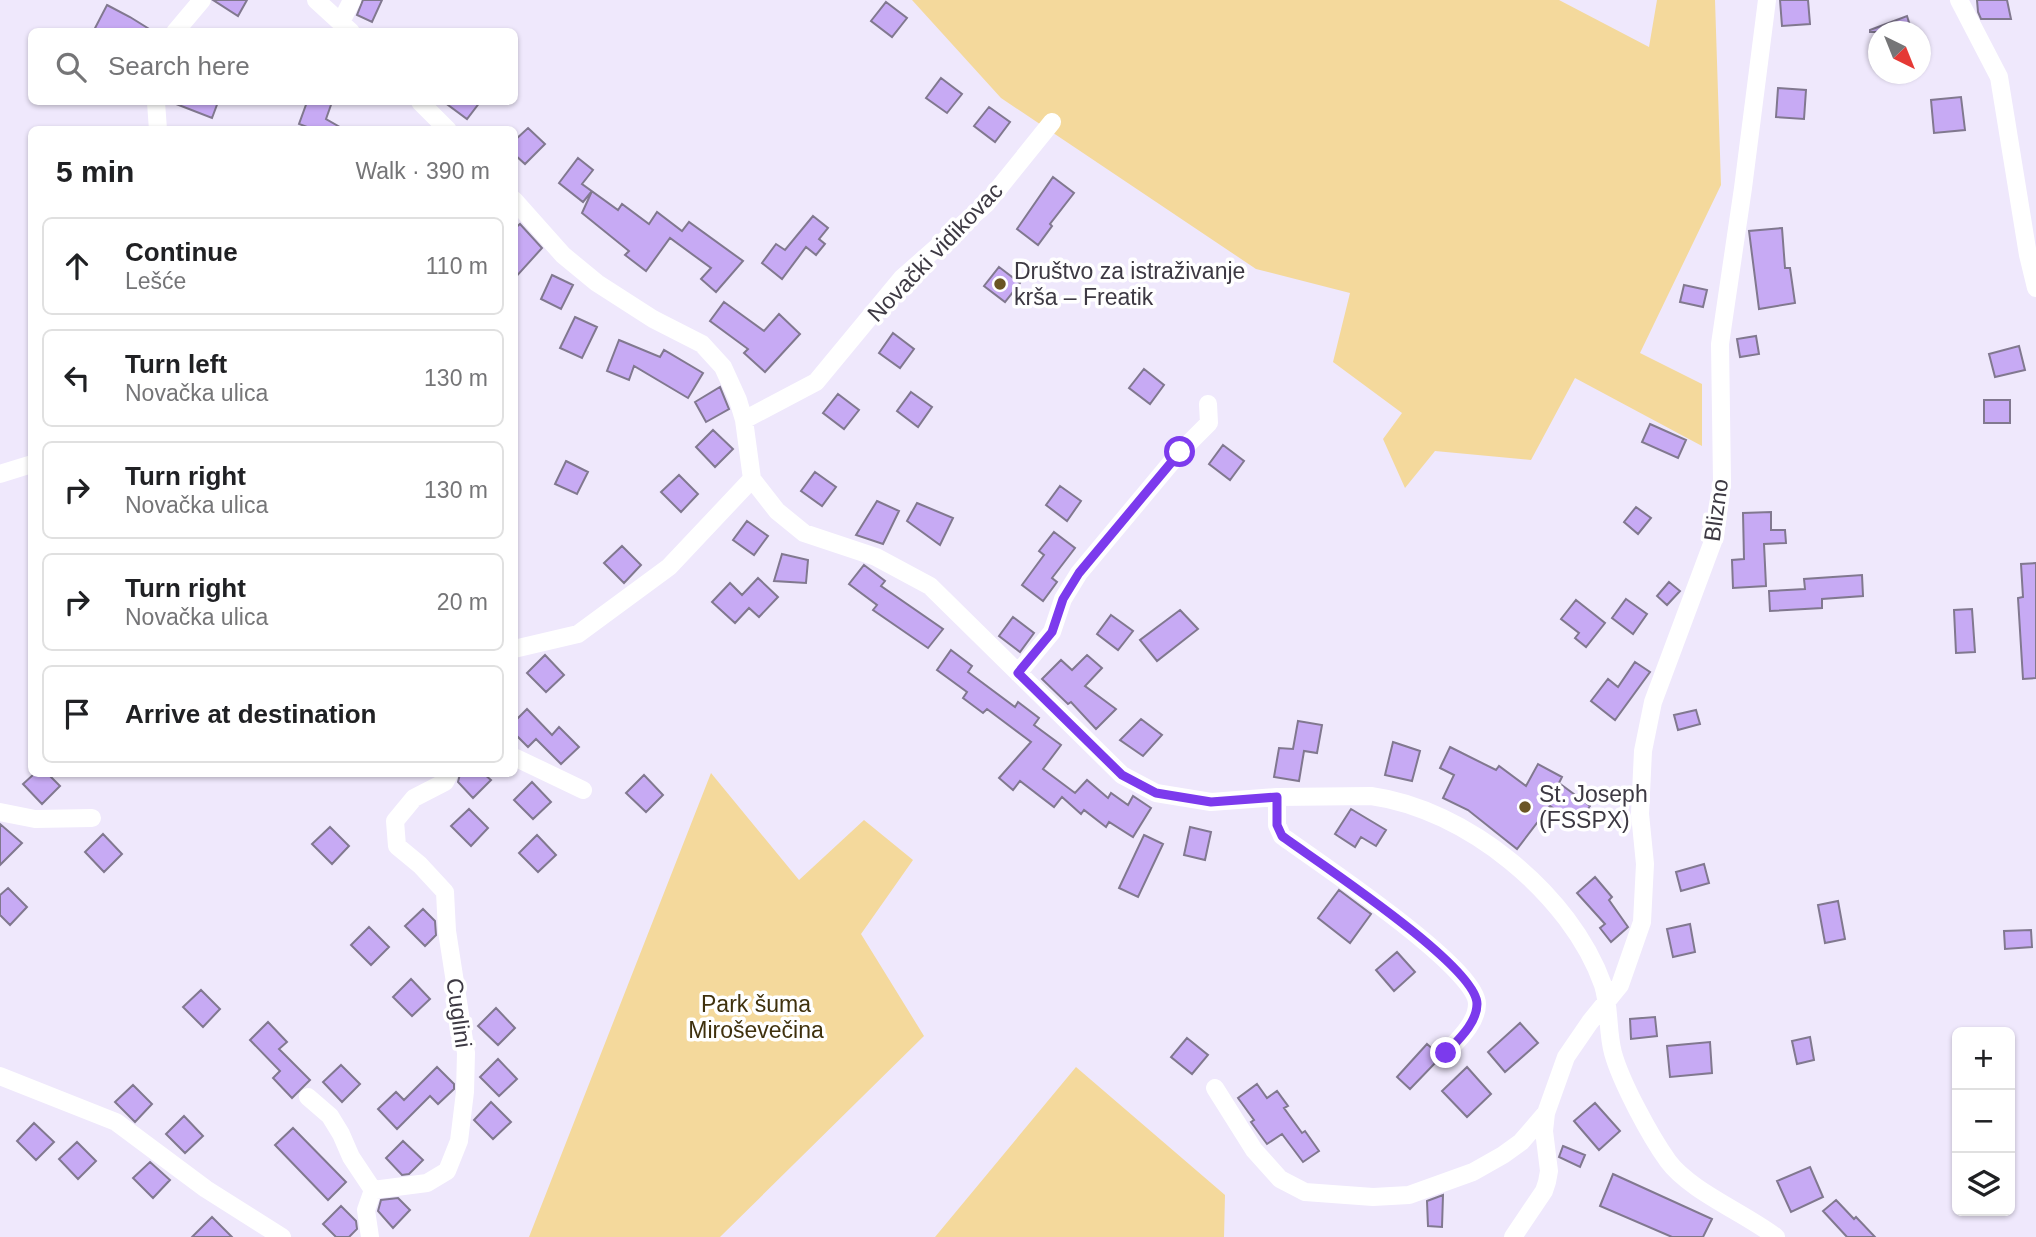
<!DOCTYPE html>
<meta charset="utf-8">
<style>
body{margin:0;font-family:Arial,sans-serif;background:#f2f2f2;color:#202124}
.controls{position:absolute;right:21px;bottom:21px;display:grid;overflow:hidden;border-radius:10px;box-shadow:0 2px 5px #0004}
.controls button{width:63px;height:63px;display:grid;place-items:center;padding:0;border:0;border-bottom:2px solid #e0e0e0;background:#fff;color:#202124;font:35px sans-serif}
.compass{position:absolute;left:1868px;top:21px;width:63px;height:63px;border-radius:50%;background:#fff;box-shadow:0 2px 5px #0004;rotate:137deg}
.stop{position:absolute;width:21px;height:21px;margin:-16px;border:5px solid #7c3aed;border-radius:50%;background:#fff}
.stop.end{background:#7c3aed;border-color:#fff;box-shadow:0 2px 7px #0008}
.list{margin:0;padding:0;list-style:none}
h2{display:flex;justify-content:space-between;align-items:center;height:91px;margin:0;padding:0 28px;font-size:30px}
h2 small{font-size:23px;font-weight:400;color:#757577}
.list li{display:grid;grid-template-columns:46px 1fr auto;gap:21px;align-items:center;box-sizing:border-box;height:98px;margin:0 14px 14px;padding:0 14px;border:2px solid #e0e0e0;border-radius:10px}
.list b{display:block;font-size:26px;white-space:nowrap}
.list p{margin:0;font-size:23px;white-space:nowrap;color:#757577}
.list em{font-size:23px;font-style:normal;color:#757577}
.icon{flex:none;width:38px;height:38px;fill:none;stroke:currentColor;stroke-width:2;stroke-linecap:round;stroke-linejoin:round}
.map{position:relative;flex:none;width:2036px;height:1237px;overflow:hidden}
.search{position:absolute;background:#fff;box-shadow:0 2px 5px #0004;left:28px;top:28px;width:490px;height:77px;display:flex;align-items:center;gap:18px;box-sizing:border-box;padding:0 24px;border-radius:10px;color:#757577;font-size:26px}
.panel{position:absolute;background:#fff;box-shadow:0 2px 5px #0004;left:28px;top:126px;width:490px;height:651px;border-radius:10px}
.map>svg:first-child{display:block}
.green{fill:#f4d99c}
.building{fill:#c7aaf4;stroke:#81788f;stroke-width:2}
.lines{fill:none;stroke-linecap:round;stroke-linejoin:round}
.minor{stroke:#fff;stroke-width:18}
.route{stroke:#7c3aed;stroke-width:9}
.poi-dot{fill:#6a5524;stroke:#fff;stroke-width:2.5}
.labels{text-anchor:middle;stroke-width:7;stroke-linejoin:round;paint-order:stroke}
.street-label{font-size:23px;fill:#3d3943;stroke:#fff}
.poi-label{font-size:23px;fill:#3d3943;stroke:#fff;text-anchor:start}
.park-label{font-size:23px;fill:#3f310d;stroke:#fff}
</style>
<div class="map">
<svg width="2036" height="1237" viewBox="0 0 2036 1237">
<rect width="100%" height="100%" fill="#efe8fc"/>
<path class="green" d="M 912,0 L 1559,0 L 1649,47 L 1657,0 L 1715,0 L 1721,185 L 1640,353 L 1702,384 L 1702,446 L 1575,378 L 1531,460 L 1435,451 L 1405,488 L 1383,439 L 1402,413 L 1333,362 L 1350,293 L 1256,269 L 1001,98 Z
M 711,773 L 799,880 L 864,820 L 913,860 L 861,934 L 924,1036 L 720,1237 L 529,1237 Z
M 1076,1067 L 1225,1195 L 1224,1237 L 935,1237 Z"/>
<path class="building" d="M 213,0 L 247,0 L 238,16 Z
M 363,0 L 382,0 L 372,22 L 357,15 Z
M 1780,0 L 1808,0 L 1810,24 L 1782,26 Z
M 1977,0 L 2007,0 L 2011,19 L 1981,19 L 1978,12 Z
M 886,2 L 907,18 L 892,37 L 871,21 Z
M 107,5 L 130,17 L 154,32 L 93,32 Z
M 1907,16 L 1912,32 L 1870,32 L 1870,30 Z
M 941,78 L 962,94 L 947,113 L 926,98 Z
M 1778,88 L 1806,90 L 1804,119 L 1776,117 Z
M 1961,97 L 1965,130 L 1934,133 L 1931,100 Z
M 171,102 L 218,102 L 212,118 Z
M 307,102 L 332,102 L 326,119 L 345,130 L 315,130 L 299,124 Z
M 444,102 L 480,102 L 467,119 Z
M 989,107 L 1010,122 L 995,142 L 974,126 Z
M 528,128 L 545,144 L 525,164 L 514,154 L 514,141 Z
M 578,158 L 593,170 L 582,184 L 618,210 L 622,204 L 649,224 L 657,212 L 682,231 L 689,222 L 743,261 L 716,292 L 701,279 L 711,268 L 670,238 L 646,271 L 625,255 L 629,251 L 582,213 L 592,191 L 583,202 L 559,183 Z
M 1053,177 L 1074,193 L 1050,224 L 1052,226 L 1038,245 L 1017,229 Z
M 813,216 L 828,228 L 819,239 L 825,244 L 816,255 L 806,247 L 782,279 L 762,263 L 776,244 L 785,250 Z
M 520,224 L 542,248 L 514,279 L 514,229 Z
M 1782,228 L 1785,268 L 1790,268 L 1795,303 L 1759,309 L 1749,231 Z
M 999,267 L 1020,283 L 1005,302 L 984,286 Z
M 552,275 L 573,285 L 561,309 L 541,299 Z
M 1684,285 L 1707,290 L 1703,307 L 1680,302 Z
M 724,302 L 764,331 L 779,314 L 800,334 L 765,372 L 744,353 L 748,349 L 710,321 Z
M 575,317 L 597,327 L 582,358 L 560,348 Z
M 893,333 L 914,349 L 900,368 L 879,353 Z
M 1756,336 L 1759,354 L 1740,357 L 1737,339 Z
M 619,340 L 660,357 L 664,350 L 703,373 L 688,398 L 634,366 L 629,380 L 607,371 Z
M 2019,346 L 2025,370 L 1995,377 L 1989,354 Z
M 1144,369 L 1164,385 L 1150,404 L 1129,388 Z
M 720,387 L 729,409 L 706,422 L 695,402 Z
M 911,392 L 932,407 L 918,427 L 897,411 Z
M 838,394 L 859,410 L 844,429 L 823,413 Z
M 1984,400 L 2010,400 L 2010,423 L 1984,423 Z
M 1650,424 L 1686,440 L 1678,458 L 1642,442 Z
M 713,430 L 733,449 L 715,467 L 696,447 Z
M 1223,445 L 1244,461 L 1230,480 L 1209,464 Z
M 566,461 L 588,472 L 577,494 L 555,484 Z
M 815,472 L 836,487 L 822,506 L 801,491 Z
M 679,475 L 698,494 L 681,512 L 661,492 Z
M 1060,486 L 1081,501 L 1067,521 L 1046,505 Z
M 877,501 L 899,511 L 883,544 L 856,535 Z
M 917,503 L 953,518 L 940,545 L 907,521 Z
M 1636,507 L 1651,518 L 1638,534 L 1624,522 Z
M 1771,512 L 1771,530 L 1785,530 L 1786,543 L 1764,544 L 1766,586 L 1733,588 L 1732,560 L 1744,559 L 1743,513 Z
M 747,521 L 768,536 L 754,555 L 733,540 Z
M 1054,532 L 1075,548 L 1052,578 L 1057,582 L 1043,601 L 1022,585 L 1044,555 L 1039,551 Z
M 622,546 L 641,565 L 624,583 L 604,563 Z
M 782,554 L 808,560 L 806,583 L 774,581 Z
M 2036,563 L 2036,678 L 2023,679 L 2018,598 L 2023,597 L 2021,564 Z
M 864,565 L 885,581 L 881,586 L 943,629 L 928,648 L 873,610 L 877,605 L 849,584 Z
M 1862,575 L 1863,596 L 1822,599 L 1822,608 L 1770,611 L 1769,591 L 1805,589 L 1804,579 Z
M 758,578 L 778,597 L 759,617 L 749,608 L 735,623 L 712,602 L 730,583 L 742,595 Z
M 1669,582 L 1680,591 L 1667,605 L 1657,596 Z
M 1626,599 L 1647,614 L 1633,634 L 1612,618 Z
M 1576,600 L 1605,623 L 1586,647 L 1575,638 L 1579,633 L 1561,619 Z
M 1972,609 L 1975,652 L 1956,653 L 1954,610 Z
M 1180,610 L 1198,629 L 1157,661 L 1140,640 Z
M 1111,615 L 1133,631 L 1118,650 L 1097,634 Z
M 1013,617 L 1034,633 L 1020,652 L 999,636 Z
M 951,650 L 972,666 L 968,672 L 1015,707 L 1018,702 L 1039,718 L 1034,725 L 1061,745 L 1043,769 L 1075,793 L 1087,780 L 1108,798 L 1111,793 L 1128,805 L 1133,796 L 1151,808 L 1133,837 L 1109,822 L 1106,827 L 1084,810 L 1081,814 L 1062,797 L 1054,807 L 1020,781 L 1013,790 L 999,778 L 1031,742 L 987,709 L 983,713 L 963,698 L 967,692 L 937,670 Z
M 545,655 L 564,675 L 546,692 L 527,673 Z
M 1087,655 L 1102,668 L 1085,686 L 1116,709 L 1096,729 L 1071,702 L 1068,704 L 1042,679 L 1061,660 L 1072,670 Z
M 1635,662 L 1650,672 L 1615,720 L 1591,701 L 1608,679 L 1618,687 Z
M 527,709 L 552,735 L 559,727 L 579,747 L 561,764 L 536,739 L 528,747 L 514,733 L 514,722 Z
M 1696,710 L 1700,724 L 1678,730 L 1674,715 Z
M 1141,719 L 1162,735 L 1143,756 L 1120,740 Z
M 1298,721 L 1322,725 L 1317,753 L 1304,751 L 1299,781 L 1274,777 L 1279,748 L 1293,749 Z
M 1393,742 L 1420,751 L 1412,781 L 1385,775 Z
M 1450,747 L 1496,770 L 1499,766 L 1526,786 L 1538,764 L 1562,777 L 1559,783 L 1590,806 L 1576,825 L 1550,806 L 1517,849 L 1468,810 L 1443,798 L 1454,775 L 1440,768 Z
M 34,774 L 48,774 L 60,786 L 42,804 L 23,784 Z
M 460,774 L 484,774 L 491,780 L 473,798 L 458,782 Z
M 644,775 L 663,795 L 646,812 L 626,793 Z
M 532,782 L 551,802 L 533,819 L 514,800 Z
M 469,809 L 488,828 L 471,846 L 451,826 Z
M 1351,809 L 1386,830 L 1376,846 L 1361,837 L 1355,847 L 1335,834 Z
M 0,824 L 22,843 L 0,865 Z
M 330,827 L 349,846 L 332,864 L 312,844 Z
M 1190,827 L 1211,832 L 1205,860 L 1184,855 Z
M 103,834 L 122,854 L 104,872 L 85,852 Z
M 537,835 L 556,855 L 538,872 L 519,853 Z
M 1144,835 L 1163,844 L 1138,897 L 1119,888 Z
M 1704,864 L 1709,883 L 1681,891 L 1676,872 Z
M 1595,877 L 1612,897 L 1609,900 L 1628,927 L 1611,942 L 1600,928 L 1605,924 L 1577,893 Z
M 8,888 L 27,907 L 10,925 L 0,915 L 0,895 Z
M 1339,890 L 1371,914 L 1350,943 L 1318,918 Z
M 1838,901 L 1845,939 L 1825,943 L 1818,905 Z
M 423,909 L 435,921 L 436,935 L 425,946 L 405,926 Z
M 1690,924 L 1695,952 L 1673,957 L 1667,929 Z
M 369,927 L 389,947 L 371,965 L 351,945 Z
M 2031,930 L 2032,947 L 2005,949 L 2004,931 Z
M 1397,952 L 1415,972 L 1394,991 L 1376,970 Z
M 411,979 L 430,999 L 412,1016 L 393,997 Z
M 201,990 L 220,1009 L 203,1027 L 183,1007 Z
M 496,1008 L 515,1028 L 498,1045 L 478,1026 Z
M 1655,1017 L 1657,1036 L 1631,1039 L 1630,1019 Z
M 268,1022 L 287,1042 L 279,1049 L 310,1080 L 292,1098 L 273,1078 L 280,1071 L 250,1040 Z
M 1520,1023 L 1538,1043 L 1505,1072 L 1488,1052 Z
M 1810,1037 L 1814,1060 L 1797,1064 L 1792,1041 Z
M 1187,1038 L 1208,1055 L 1192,1074 L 1171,1057 Z
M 1710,1042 L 1712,1073 L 1670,1077 L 1667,1046 Z
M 1427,1044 L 1435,1051 L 1438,1060 L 1410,1089 L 1397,1077 Z
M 498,1059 L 517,1079 L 499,1096 L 480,1077 Z
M 341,1065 L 360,1084 L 342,1102 L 323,1082 Z
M 437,1067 L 454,1084 L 454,1089 L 438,1104 L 430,1096 L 397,1129 L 378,1109 L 396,1092 L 404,1100 Z
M 1467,1067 L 1491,1094 L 1467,1117 L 1442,1091 Z
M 1257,1084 L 1267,1098 L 1277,1091 L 1288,1106 L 1284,1108 L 1302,1133 L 1305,1131 L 1319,1151 L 1303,1162 L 1282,1134 L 1267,1144 L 1251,1122 L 1254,1120 L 1238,1098 Z
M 133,1085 L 152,1104 L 135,1122 L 115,1102 Z
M 491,1102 L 511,1122 L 493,1139 L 474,1120 Z
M 1595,1103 L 1620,1131 L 1599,1150 L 1574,1121 Z
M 184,1116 L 203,1136 L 185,1153 L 166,1134 Z
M 34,1123 L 54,1142 L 36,1160 L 17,1141 Z
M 293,1128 L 346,1182 L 328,1200 L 275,1145 Z
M 403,1141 L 423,1160 L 409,1174 L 402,1175 L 386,1158 Z
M 77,1142 L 96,1161 L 78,1179 L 59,1159 Z
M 1563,1146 L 1585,1155 L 1580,1167 L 1559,1157 Z
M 150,1162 L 170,1180 L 153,1198 L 133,1178 Z
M 1810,1167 L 1823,1197 L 1791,1212 L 1777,1181 Z
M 1613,1174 L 1712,1219 L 1703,1237 L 1672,1237 L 1600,1206 Z
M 1443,1195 L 1442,1227 L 1428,1226 L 1427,1201 Z
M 398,1198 L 410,1210 L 393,1228 L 378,1211 L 381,1200 Z
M 1836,1200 L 1854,1219 L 1856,1217 L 1875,1237 L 1847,1237 L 1823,1211 Z
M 341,1206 L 356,1221 L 357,1229 L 349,1237 L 336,1237 L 323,1224 Z
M 212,1217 L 232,1237 L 192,1237 Z"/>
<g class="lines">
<path class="minor" d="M 316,0 L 351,32
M 1959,0 L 1999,77 L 2028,255 L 2036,288
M 341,22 L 352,0
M 175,32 L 202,0
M 156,102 L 158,130
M 420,102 L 448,130
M 514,200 L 563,255 L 597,283 L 653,319 L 702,344 L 723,367 L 738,400 L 744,420 L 752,479 L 777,511 L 804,533 L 876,557 L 930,586 L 1122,775 L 1156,793 L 1211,802 L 1277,797 L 1371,796 C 1466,809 1571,894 1603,985 C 1610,1007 1607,1031 1613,1053 C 1621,1082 1650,1136 1668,1161 C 1690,1191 1745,1213 1776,1237
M 744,420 L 816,382 L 902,278 L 986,204 L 1052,122
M 0,474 L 32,464
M 514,649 L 578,634 L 669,567 L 752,479
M 1018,673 L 1052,632 L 1063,599 L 1079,573 L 1180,452 L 1209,423 L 1208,404
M 514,757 L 583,790
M 1277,797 L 1277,825 L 1282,836 C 1316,861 1477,967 1477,1004 C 1477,1023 1458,1040 1446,1053
M 0,812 L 35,819 L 92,818
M 0,1076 L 116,1122 L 206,1189 L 282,1237
M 1215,1088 L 1254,1150 L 1280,1179 L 1305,1192 L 1373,1197 L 1409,1195 L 1473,1172 L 1503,1155 L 1521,1142 L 1546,1113
M 308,1097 L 330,1116 L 341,1134 L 351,1157 L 373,1190
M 370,1237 L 366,1210 L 373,1190 L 427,1183 L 447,1171 L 459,1141 L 465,1092 L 466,1053 L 447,931 L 445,892 L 420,865 L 397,846 L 395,821 L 414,798 L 445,782 L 449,774
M 1513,1237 L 1544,1191 L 1547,1182 L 1549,1171 L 1544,1131 L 1546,1113 L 1566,1057 L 1590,1022 L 1620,985 L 1642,922 L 1645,864 L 1640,814 L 1643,751 L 1653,702 L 1715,536 L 1722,481 L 1720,344 L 1743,188 L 1767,0"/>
</g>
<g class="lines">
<path class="route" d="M 1180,452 L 1079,573 L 1063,599 L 1052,632 L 1018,673 L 1122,775 L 1156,793 L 1211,802 L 1277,797 L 1277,825 L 1282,836 C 1316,861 1477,966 1477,1004 C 1477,1023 1458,1040 1446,1053"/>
</g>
<g class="poi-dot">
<circle cx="1000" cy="284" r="7"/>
<circle cx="1525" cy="807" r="7"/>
</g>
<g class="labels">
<g class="street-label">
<text transform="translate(935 252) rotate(-46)" y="8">Novački vidikovac</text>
<text transform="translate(1716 510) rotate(-82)" y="8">Blizno</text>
<text transform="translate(459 1013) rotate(82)" y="8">Cuglini</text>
</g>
<g class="poi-label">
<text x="1014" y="279">Društvo za istraživanje<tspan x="1014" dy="26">krša – Freatik</tspan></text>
<text x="1539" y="802">St. Joseph<tspan x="1539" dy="26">(FSSPX)</tspan></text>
</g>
<g class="park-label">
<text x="756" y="1012">Park šuma<tspan x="756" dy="26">Miroševečina</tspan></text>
</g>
</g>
</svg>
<div class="controls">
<button>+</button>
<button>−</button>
<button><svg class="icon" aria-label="layers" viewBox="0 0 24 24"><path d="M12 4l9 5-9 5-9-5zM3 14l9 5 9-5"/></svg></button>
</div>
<svg class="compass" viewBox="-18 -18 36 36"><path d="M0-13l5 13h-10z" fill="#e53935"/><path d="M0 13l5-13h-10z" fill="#757577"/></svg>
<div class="stop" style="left:1180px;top:452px"></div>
<div class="stop end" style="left:1446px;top:1053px"></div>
<div class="search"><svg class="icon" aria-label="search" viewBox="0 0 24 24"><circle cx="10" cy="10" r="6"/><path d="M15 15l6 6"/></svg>Search here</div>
<section class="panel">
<h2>5 min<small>Walk · 390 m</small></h2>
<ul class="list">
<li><svg class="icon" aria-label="ahead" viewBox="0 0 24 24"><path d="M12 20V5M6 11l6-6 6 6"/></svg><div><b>Continue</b><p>Lešće</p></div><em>110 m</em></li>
<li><svg class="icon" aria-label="left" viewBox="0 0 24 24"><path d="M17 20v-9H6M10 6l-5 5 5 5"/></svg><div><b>Turn left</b><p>Novačka ulica</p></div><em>130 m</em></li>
<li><svg class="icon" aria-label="right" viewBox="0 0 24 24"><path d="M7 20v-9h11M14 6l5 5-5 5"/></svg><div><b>Turn right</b><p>Novačka ulica</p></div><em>130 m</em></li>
<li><svg class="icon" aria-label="right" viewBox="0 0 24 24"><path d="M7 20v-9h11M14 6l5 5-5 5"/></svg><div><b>Turn right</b><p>Novačka ulica</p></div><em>20 m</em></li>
<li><svg class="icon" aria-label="arrive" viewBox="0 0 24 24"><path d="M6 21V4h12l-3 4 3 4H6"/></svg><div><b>Arrive at destination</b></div></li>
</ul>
</section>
</div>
